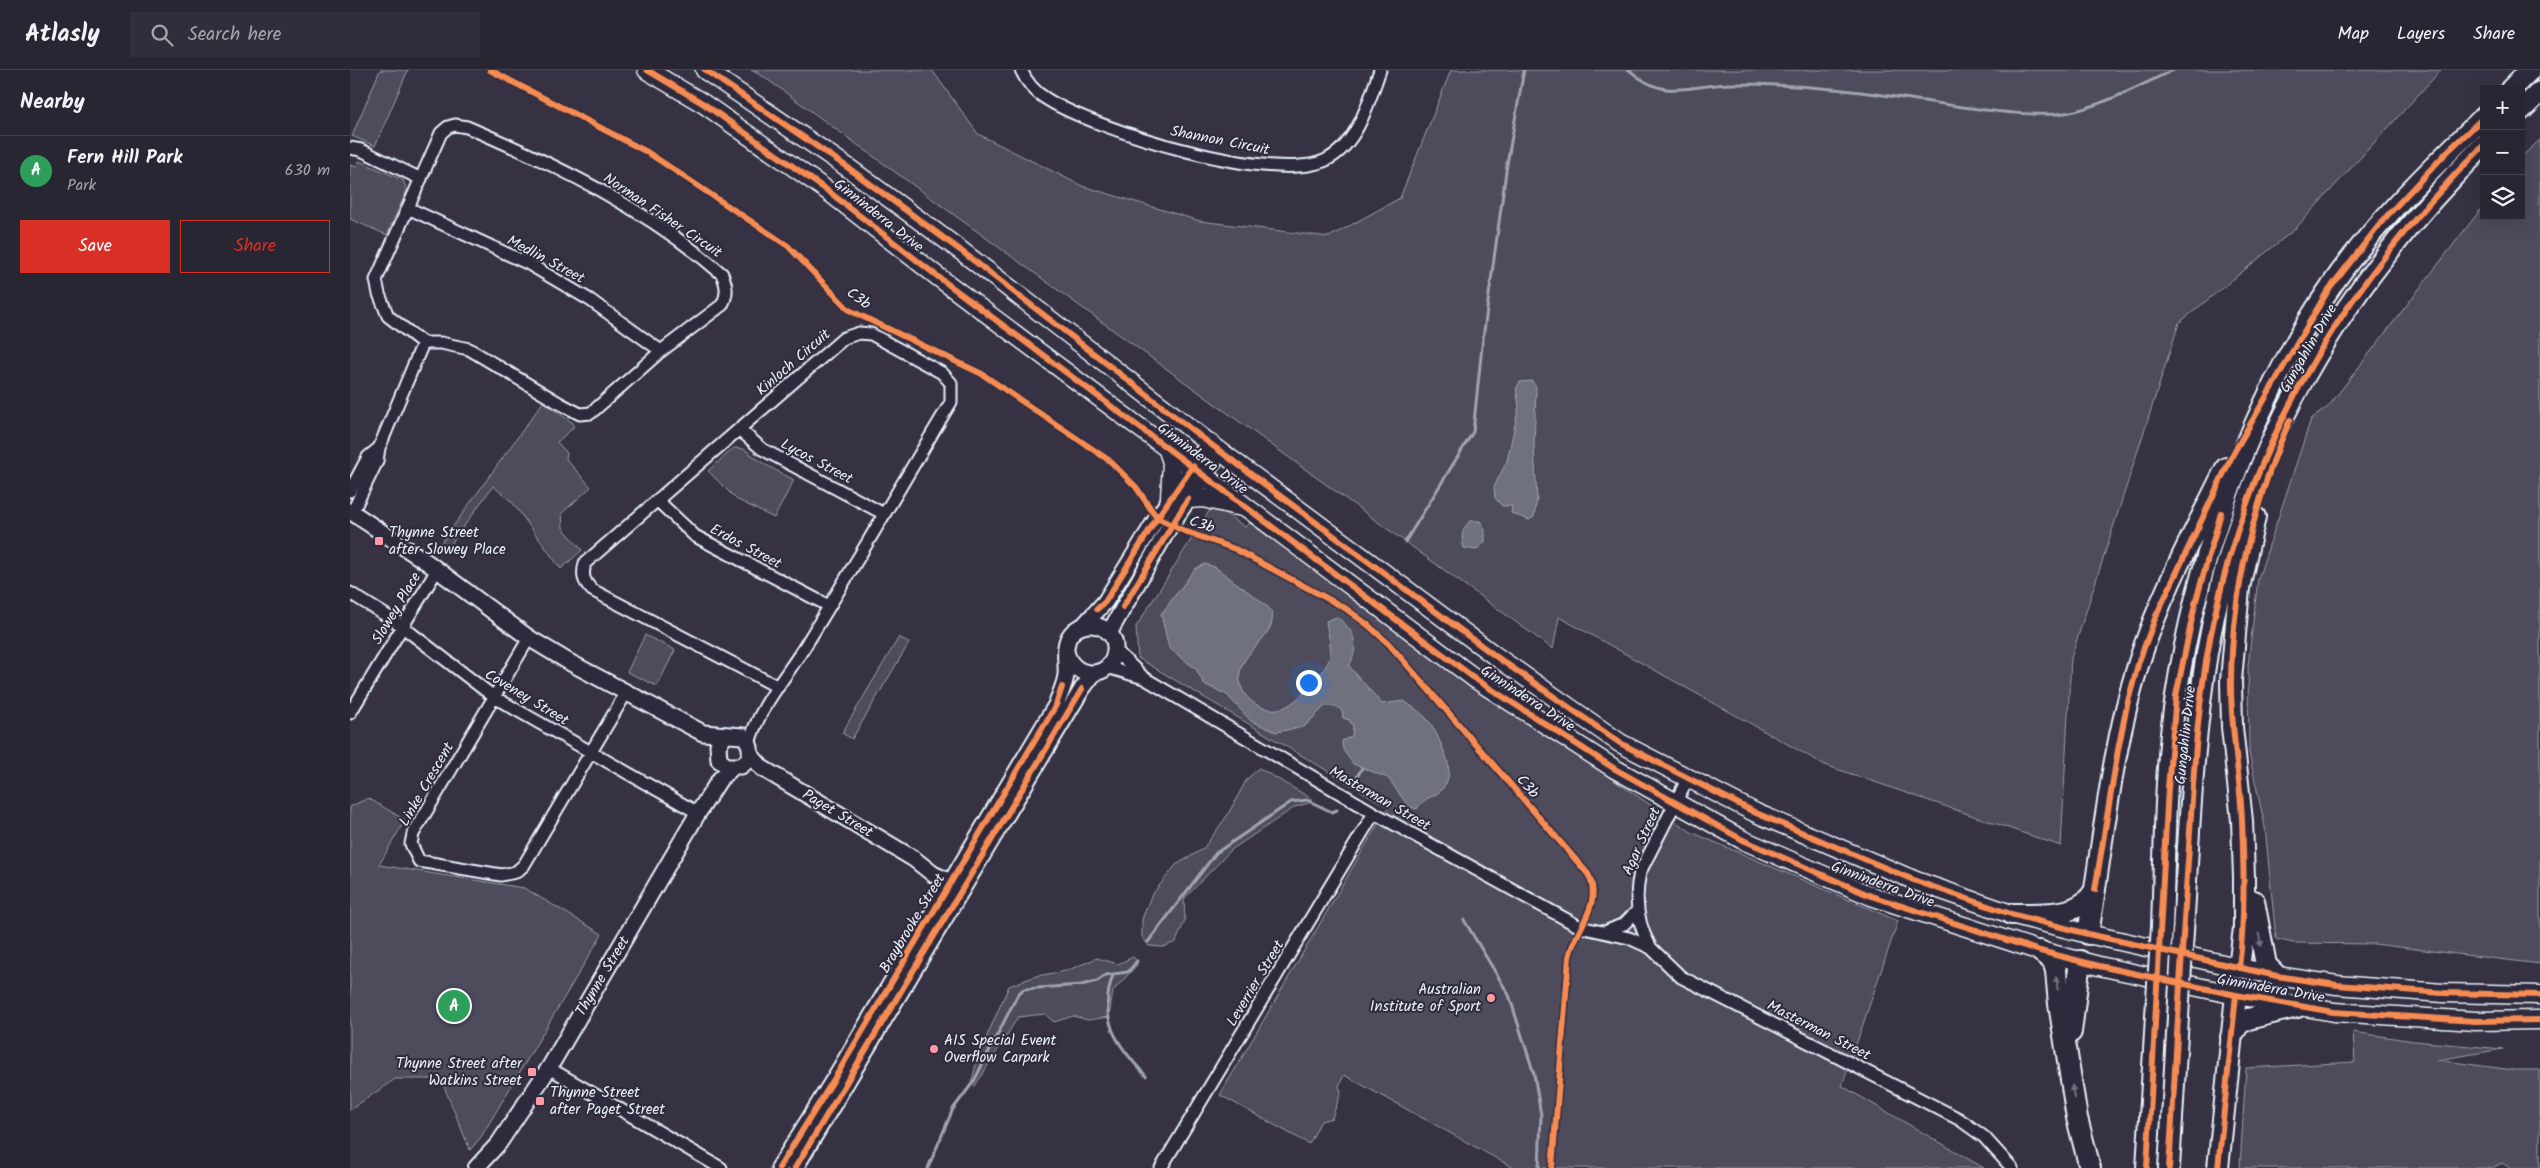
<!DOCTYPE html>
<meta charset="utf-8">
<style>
body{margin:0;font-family:Kalam,sans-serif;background:#302e3b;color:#f1f3f6}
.controls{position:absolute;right:15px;top:15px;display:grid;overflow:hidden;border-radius:0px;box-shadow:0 5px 20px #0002}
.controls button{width:45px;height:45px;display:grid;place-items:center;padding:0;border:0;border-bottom:1px solid #44434e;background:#282633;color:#f1f3f6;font:25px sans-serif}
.you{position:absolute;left:958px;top:612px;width:18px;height:18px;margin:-12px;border:4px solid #fff;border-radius:50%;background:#1a73e8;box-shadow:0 0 0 8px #1a73e833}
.badge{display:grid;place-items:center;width:32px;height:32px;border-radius:50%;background:#d93025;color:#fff;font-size:16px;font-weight:700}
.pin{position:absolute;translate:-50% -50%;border:2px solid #fff;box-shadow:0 1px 5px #0006}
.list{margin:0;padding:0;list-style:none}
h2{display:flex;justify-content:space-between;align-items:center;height:65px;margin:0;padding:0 20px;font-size:21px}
h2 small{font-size:16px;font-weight:400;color:#a5a5ac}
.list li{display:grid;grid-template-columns:32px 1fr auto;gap:15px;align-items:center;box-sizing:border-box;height:70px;padding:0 20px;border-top:1px solid #44434e}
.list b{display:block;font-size:19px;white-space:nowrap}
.list p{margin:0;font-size:16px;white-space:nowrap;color:#a5a5ac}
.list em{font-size:16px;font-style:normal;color:#a5a5ac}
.actions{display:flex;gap:10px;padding:15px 20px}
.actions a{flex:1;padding:11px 0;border:1px solid #d93025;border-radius:0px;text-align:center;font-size:18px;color:#d93025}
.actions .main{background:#d93025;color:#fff}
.icon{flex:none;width:28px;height:28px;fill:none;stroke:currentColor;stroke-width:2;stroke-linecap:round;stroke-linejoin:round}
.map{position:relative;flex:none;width:2190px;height:1098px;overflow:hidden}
header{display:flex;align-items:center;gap:30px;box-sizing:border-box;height:70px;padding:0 25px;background:#282633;border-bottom:1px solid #44434e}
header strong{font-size:24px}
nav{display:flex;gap:28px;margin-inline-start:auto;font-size:18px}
.search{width:350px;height:45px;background:#302e3b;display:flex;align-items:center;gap:12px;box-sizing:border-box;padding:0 18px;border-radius:0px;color:#a5a5ac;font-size:19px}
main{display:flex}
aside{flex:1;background:#282633}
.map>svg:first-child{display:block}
.green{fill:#4d4b5c;stroke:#9a9eaa}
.water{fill:#70717f;stroke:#a0a4af}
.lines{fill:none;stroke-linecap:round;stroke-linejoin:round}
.stream{stroke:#a0a4af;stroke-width:3}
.street-casing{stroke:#e8f1f8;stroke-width:15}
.secondary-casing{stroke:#e8f1f8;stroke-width:19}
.primary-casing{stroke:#e8f1f8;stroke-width:21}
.highway-casing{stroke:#e8f1f8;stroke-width:24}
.street{stroke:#2f2a3d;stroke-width:11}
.secondary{stroke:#2f2a3d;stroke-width:15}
.primary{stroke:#2f2a3d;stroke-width:18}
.highway{stroke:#2f2a3d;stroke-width:20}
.highway-bridge-casing{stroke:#e8f1f8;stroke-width:24;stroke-linecap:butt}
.highway-bridge{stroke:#2f2a3d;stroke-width:20}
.cycleway-casing{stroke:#2f2a3d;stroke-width:9}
.cycleway{stroke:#f68b52;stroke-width:6}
.oneway{fill:#70707e}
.poi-dot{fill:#ff9aa2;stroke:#2f2a3d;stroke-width:2}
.labels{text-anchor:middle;stroke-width:4;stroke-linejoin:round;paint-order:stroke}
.street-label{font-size:15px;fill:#e8f1f8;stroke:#2f2a3d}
.poi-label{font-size:15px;fill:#e8f1f8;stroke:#2f2a3d;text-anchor:start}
</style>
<header>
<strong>Atlasly</strong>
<div class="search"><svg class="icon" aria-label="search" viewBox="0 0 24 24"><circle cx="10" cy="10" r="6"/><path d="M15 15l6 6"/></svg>Search here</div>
<nav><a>Map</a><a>Layers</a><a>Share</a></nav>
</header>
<main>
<aside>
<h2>Nearby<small></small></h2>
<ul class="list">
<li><span class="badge" style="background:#2e9e5b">A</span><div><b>Fern Hill Park</b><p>Park</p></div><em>630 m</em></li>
</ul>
<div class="actions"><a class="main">Save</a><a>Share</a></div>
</aside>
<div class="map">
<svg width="2190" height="1098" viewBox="0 0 2190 1098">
<rect width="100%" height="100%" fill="#363244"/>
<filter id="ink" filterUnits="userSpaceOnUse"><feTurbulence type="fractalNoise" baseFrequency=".02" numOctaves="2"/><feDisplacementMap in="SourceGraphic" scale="10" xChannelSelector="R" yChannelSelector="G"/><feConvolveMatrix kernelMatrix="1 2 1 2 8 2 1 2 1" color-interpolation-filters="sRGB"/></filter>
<g filter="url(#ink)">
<path class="green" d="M 30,0 L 58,0 L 25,76 L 2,66 Z
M 401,0 L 582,0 L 628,64 L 732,116 L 850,151 L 979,167 L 1050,128 L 1101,0 L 2091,0 L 1945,159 L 1829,253 L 1721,588 L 1711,776 L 1475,695 L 1209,547 L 1203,579 L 414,7 Z
M 2190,70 L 2190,894 L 2024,874 L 1943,873 L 1926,869 L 1915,757 L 1899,683 L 1898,595 L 1908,509 L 1961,349 L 1978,337 L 2134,135 L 2134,146 L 2171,146 L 2171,87 Z
M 9,91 L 53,110 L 57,120 L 37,165 L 0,149 L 0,95 L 6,97 Z
M 193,332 L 223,353 L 223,358 L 207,372 L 217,383 L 216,389 L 241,417 L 212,443 L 213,458 L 232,480 L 211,499 L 162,432 L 143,416 L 96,481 L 89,476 Z
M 384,378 L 394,379 L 414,394 L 444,410 L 424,448 L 386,429 L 358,401 Z
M 863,435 L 895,457 L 900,453 L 1005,527 L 1117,612 L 1341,762 L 1548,851 L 1492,1016 L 1634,1098 L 1164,1098 L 994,1005 L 989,1016 L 991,1022 L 982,1048 L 971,1051 L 959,1074 L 870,1025 L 1038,737 L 788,588 L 786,557 Z
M 295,565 L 325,580 L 307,616 L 277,602 Z
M 549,567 L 559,573 L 502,669 L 492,663 Z
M 909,698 L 962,729 L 962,732 L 945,737 L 881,780 L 834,829 L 835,850 L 826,872 L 813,877 L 799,876 L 792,867 L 792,849 L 801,826 L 826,795 L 853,779 L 877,746 L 897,709 Z
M 18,728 L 55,750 L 29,795 L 174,818 L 252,864 L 131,1067 L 120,1080 L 91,1009 L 45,1009 L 0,1040 L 0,737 Z
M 783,887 L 787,891 L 787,895 L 763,921 L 759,947 L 738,950 L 723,946 L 704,952 L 695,944 L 668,947 L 625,1016 L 621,1015 L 628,986 L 659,916 L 686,906 L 716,901 L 747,888 L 768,894 Z
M 2003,962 L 2064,971 L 2153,979 L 2087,990 L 2163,1000 L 2190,1000 L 2190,1098 L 2160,1098 L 2152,1093 L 2142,1098 L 1890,1098 L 1896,998 L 2005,992 Z"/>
<path class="water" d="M 1182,311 L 1186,317 L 1184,377 L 1187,429 L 1184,447 L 1179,450 L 1161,443 L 1162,436 L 1152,436 L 1145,428 L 1144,417 L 1157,391 L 1169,336 L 1166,319 L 1170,312 Z
M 1120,451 L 1130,451 L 1135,460 L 1135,472 L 1126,480 L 1114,478 C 1111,467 1111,460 1120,451 Z
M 855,494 L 865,497 L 916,535 L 922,542 C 928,570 881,583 891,616 C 897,634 918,644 935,637 C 949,631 978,600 980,586 C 982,576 977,561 976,551 L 986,547 C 1005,559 1010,576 999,596 L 1032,634 L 1054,631 C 1081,649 1082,653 1094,681 C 1099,694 1102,706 1093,718 C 1084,729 1074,726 1067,739 L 1059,737 L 1038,708 L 1003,694 L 993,680 L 992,671 L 1002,666 L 1003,656 L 999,650 L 993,648 L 992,641 L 986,636 L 975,636 L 954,657 L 926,662 L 901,651 L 877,625 L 854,614 L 846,599 L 819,578 L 811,544 L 845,499 Z"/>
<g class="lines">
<path class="stream" d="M 1279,0 C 1316,33 1339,14 1383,14 C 1440,14 1496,19 1553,28 C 1603,35 1657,46 1707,44 C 1741,42 1792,14 1824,0
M 1055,472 L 1123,362 L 1132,276 L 1157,94 L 1174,0
M 1003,714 L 1012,698
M 1114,850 L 1159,925 L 1184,1004 L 1191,1045 L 1189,1098
M 798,872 L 866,783 L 941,732 L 957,730 L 982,742 L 987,740
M 763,905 C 747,949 767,975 796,1006
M 578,1098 L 603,1039 L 624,1011 L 668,924 L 674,919 L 731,915 L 747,911 L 756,905 L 778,902 L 787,891"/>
<defs>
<path id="street" d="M 671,0 C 676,11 685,22 695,28 C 742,59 928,117 978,89 C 1008,73 1019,31 1030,0
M 105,55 L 117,57 C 207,95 297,139 372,204 C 377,216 378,224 372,235 L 311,281 L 241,343 L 230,344 L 209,333 L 119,279 L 91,273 L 73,273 L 38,246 L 29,224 L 26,210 L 91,63 L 98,57 Z
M 0,78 L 11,80 L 71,109
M 58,138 L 179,194 L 240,230 L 311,281
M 389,359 L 412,379 L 534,444
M 0,421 L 18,387 L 29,378
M 307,430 L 345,466 L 479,536
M 2,443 L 27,391 L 29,378 L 73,273
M 0,523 L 45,551 L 144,627 L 348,743
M 179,568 L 63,764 L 61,774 L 69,791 L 151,805 L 166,802 L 174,795 L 276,623
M 765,580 L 791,605
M 757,597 L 794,608 L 1024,743 L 1230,857 L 1279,868 L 1301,878 L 1331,907 L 1609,1049 L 1634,1067 L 1662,1098
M 0,643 L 87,500
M 399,674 C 409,636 437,606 457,573 C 506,493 553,412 601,332 L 601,313 L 592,303 L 521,264 L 509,263 L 494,268 L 235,493 C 232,505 233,511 242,520 L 428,617
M 1255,862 L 1274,854 L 1288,840
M 1301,878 C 1287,854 1284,829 1290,802 L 1338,708
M 199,998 L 371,1098
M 811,1098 L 1024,743"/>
<path id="secondary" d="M 0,441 L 78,493 L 179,568 L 219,592 L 353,663 L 393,666 C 403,675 403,688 391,696 L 377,696 L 369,690 L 368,675 L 376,665
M 733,556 L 755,532 L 807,448 L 859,373
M 759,563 L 820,456 L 870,382
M 400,684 L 412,698 L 564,789 L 583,804 L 609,816
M 126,1098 L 149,1073 L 199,998 L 348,743 L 370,709 L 383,697
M 429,1098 L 486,1006 L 706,635 C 709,626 715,615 716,605 C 717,593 713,578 719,567 C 731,546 767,554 765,580 C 763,610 722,611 716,581
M 445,1098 L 732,619 L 744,603"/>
<path id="primary" d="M 297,0 L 354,34 L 478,121 L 587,206 L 1127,610 L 1265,699 L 1393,770 L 1521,826 L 1690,881 L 1749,896 L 1886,925 L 1984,942 L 2125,951 L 2190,950
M 355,0 L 497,97 L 610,180 L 859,373 L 1144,585 L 1270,673 L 1406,743 L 1566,811 L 1661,844 L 1738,864 L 1927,906 L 1987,915 L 2093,923 L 2190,925
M 816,375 L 822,392 L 820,428
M 838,429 L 853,428 L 892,437"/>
<path id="highway" d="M 2161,19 L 2180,0
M 2171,40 L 2190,22
M 1904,831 L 1916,895 L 1927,906
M 1661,844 C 1691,843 1729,849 1745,820
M 1812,856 C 1815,780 1814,701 1826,626 C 1847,489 1900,336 1977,222 C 2021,156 2078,102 2134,47
M 1833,861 C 1839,768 1842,675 1857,583 C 1891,382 1990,218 2134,75
M 1738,864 C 1753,774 1761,680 1789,592 C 1810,525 1845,461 1876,398
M 1690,881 L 1703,891 L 1706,901 L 1709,934 L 1727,1048 L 1740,1098
M 1889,898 L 1894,858 L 1894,807 L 1892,751 L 1882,657 L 1881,611 L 1889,518 L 1905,447
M 1721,962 L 1730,891
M 1881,967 L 1889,954 L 1898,949 L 1947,937
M 1797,1098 L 1807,929
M 1819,1098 L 1829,931
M 1868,1098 L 1886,925"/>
</defs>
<use href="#street" class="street-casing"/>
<use href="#secondary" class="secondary-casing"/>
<use href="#primary" class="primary-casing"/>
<use href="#highway" class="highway-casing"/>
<use href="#street" class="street"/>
<use href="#secondary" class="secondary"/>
<use href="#primary" class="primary"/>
<use href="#highway" class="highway"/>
<defs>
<path id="highway-bridge" d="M 1807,929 L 1812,856
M 1829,931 L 1833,861"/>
</defs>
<use href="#highway-bridge" class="highway-bridge-casing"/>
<use href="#highway-bridge" class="highway-bridge"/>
<defs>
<path id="cycleway" d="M 140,0 L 297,82 L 438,176 L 499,240 L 632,304 L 760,391 L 786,417 L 807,448 L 834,461 L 885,479 L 995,538 L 1018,555 L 1039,574 L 1238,804 C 1254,834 1225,859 1219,887 L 1202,1098
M 297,0 L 354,34 L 478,121 L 587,206 L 1127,610 L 1265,699 L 1393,770 L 1521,826 L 1690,881 L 1749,896 L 1886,925 L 1984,942 L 2125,951 L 2190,950
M 355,0 L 497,97 L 610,180 L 859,373 L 1144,585 L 1270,673 L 1406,743 L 1566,811 L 1661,844 L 1738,864 L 1927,906 L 1987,915 L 2093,923 L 2190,925
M 773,537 L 838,429
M 747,539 L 755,532 L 807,448 L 843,396
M 1745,820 L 1768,680 L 1777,635 L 1789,591 L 1806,546 L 1883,384 L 1977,222 L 2034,149 L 2098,81 L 2134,47
M 1889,898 C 1895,848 1894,800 1892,750 C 1890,703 1880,657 1881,610 C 1882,521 1904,431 1940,350
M 429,1098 L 486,1006 L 706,635 L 712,617
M 445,1098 L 732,619
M 1797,1098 L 1818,718 L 1826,626 L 1845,534 L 1871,443
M 1819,1098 C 1826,991 1831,884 1839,777 C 1844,697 1848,618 1866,540 C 1906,357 2002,206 2134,75
M 1868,1098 L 1886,925"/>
</defs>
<use href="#cycleway" class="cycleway-casing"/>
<use href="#cycleway" class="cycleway"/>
</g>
<defs><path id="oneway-solid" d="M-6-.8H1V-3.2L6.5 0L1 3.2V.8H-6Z" transform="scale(1.25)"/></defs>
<g class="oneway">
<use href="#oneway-solid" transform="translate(1910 870) rotate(79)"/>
<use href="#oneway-solid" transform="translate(1707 913) rotate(-95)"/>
<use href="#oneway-solid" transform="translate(1723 1022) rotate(-99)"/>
</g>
</g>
<g class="poi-dot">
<rect x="24" y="466" width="10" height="10" rx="2.5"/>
<circle cx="1141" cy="928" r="5"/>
<circle cx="584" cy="979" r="5"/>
<rect x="177" y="997" width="10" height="10" rx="2.5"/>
<rect x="185" y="1026" width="10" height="10" rx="2.5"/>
</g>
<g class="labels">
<g class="street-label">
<text transform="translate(870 70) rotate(11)" y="5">Shannon Circuit</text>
<text transform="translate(313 145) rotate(34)" y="5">Norman Fisher Circuit</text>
<text transform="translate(529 145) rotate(38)" y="5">Ginninderra Drive</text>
<text transform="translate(196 189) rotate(28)" y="5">Medlin Street</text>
<text transform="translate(509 228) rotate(36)" y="5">C3b</text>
<text transform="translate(1958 278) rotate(-60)" y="5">Gungahlin Drive</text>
<text transform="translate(443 292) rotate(-41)" y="5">Kinloch Circuit</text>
<text transform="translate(853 388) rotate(37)" y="5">Ginninderra Drive</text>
<text transform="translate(467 391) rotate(28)" y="5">Lycos Street</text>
<text transform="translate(852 454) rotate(19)" y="5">C3b</text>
<text transform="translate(396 476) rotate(28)" y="5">Erdos Street</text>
<text transform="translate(46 538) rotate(-59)" y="5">Slowey Place</text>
<text transform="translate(177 627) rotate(31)" y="5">Coveney Street</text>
<text transform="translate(1178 628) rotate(33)" y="5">Ginninderra Drive</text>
<text transform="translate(1835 665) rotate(-84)" y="5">Gungahlin Drive</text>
<text transform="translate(76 714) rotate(-60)" y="5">Linke Crescent</text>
<text transform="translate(1178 716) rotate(49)" y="5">C3b</text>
<text transform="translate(1030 728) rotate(30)" y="5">Masterman Street</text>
<text transform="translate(488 743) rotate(31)" y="5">Paget Street</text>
<text transform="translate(1291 771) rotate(-66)" y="5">Agar Street</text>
<text transform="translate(1533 814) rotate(20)" y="5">Ginninderra Drive</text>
<text transform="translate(562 853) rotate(-59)" y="5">Braybrooke Street</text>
<text transform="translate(252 906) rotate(-59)" y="5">Thynne Street</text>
<text transform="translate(905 913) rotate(-59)" y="5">Leverrier Street</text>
<text transform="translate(1921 918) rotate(10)" y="5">Ginninderra Drive</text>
<text transform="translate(1469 960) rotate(27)" y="5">Masterman Street</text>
</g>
<g class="poi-label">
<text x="39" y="467">Thynne Street<tspan x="39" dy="17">after Slowey Place</tspan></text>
<text x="1131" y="924" text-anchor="end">Australian<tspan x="1131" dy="17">Institute of Sport</tspan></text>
<text x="594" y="975">AIS Special Event<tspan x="594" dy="17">Overflow Carpark</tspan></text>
<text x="172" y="998" text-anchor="end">Thynne Street after<tspan x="172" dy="17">Watkins Street</tspan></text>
<text x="200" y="1027">Thynne Street<tspan x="200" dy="17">after Paget Street</tspan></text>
</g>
</g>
</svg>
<div class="controls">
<button>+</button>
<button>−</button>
<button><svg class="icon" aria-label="layers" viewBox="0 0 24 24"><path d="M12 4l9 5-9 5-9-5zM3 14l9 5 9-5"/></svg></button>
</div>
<div class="you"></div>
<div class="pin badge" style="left:104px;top:936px;background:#2e9e5b">A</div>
</div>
</main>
